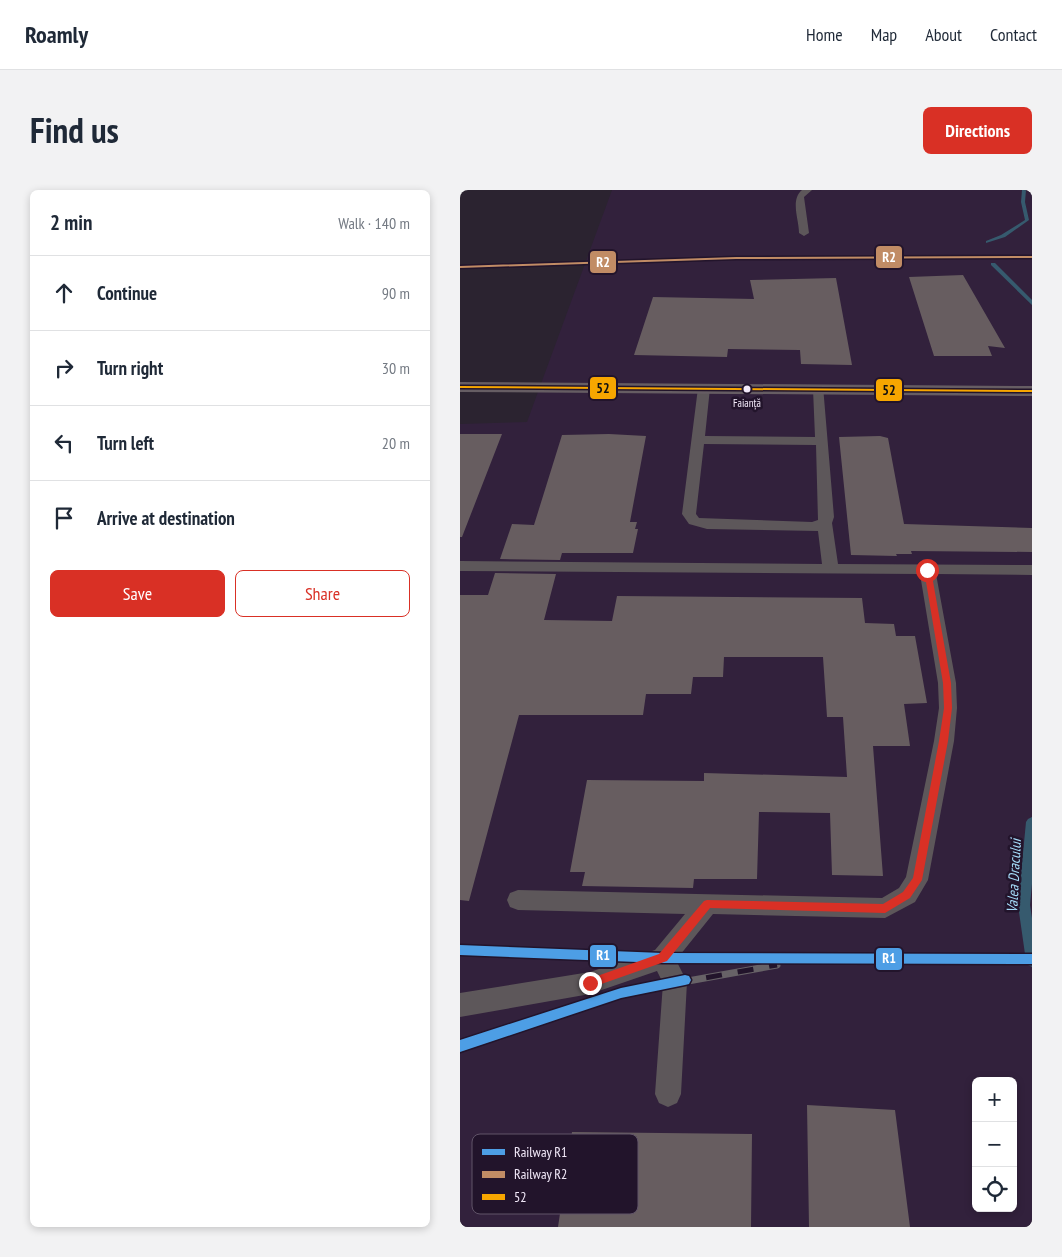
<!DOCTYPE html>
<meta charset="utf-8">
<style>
body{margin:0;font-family:"PT Sans Narrow",sans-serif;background:#f2f2f3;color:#1f2937}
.controls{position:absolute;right:15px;bottom:15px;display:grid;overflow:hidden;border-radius:8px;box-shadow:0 2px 8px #0003}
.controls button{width:45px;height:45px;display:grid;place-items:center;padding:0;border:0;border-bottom:1px solid #e0e1e3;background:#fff;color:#1f2937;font:25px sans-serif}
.stop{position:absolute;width:15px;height:15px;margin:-11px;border:4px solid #d93025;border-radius:50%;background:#fff}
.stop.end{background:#d93025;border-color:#fff;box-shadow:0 1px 5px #0008}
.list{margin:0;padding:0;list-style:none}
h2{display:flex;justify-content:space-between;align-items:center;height:65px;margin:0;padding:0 20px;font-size:21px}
h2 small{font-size:16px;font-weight:400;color:#747a83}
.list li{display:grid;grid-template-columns:32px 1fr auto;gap:15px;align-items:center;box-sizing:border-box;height:75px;padding:0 20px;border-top:1px solid #e0e1e3}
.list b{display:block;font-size:19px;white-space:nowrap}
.list em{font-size:16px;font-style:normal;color:#747a83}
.actions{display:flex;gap:10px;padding:15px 20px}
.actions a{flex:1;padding:11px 0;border:1px solid #d93025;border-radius:8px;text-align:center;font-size:18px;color:#d93025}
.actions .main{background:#d93025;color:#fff}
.icon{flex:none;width:28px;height:28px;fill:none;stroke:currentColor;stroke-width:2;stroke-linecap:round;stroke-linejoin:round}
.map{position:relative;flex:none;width:572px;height:1037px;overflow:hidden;border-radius:8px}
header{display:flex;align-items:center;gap:30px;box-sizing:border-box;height:70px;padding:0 25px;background:#fff;border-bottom:1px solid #e0e1e3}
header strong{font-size:24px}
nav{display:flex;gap:28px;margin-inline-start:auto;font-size:18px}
.intro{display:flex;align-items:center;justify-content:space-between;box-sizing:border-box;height:120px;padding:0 30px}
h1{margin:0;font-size:35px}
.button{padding:12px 22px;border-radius:8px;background:#d93025;color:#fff;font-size:18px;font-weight:700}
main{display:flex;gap:30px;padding:0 30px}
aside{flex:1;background:#fff;border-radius:8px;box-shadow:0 2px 8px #0003}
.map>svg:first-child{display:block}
.built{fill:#32213c;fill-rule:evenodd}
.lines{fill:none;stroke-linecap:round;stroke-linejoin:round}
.stream{fill:#365a6e;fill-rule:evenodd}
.building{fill:#675d60}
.lane{fill:#5d575a;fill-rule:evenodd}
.highway{fill:#665d63;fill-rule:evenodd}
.rail-casing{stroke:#676267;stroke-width:7}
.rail{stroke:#22142b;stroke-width:5;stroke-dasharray:16;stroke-linecap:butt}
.bus-1-casing{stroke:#22142b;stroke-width:3}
.bus-1{fill:#f7a600;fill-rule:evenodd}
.rail-1-casing{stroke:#22142b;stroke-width:3}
.rail-2-casing{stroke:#22142b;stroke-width:3}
.rail-1{fill:#4d9ee5;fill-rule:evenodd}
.rail-2{fill:#c18c65;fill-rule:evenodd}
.route{fill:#d93025}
.bus-dot{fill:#f3eafa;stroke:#22142b;stroke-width:2}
.labels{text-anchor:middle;stroke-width:5;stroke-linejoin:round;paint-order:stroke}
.far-bus-label{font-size:11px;fill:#f3eafa;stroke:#22142b}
.water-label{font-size:15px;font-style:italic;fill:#a5dcf9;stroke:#22142b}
.key{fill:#22142b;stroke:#615469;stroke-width:1}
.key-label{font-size:14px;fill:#f3eafa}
.line-badge{stroke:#22142b;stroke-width:2}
.badge-label{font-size:14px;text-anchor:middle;font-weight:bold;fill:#fff}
.pale-badge-label{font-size:14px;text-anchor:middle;font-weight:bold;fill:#111}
</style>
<header>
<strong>Roamly</strong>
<nav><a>Home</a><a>Map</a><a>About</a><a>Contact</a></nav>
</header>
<div class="intro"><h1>Find us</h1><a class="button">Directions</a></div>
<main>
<aside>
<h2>2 min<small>Walk · 140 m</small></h2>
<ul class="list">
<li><svg class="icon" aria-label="ahead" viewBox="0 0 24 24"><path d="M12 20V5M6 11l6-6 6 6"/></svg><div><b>Continue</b></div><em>90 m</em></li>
<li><svg class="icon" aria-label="right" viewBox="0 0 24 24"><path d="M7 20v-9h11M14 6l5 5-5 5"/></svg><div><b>Turn right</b></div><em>30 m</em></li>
<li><svg class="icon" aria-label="left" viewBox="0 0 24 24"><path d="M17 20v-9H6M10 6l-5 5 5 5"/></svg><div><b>Turn left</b></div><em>20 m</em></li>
<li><svg class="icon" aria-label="arrive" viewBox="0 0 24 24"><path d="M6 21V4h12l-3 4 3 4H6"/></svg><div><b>Arrive at destination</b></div></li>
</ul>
<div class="actions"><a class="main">Save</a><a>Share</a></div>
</aside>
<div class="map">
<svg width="572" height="1037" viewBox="0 0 572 1037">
<rect width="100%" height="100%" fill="#2b2330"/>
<path class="built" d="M 152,0 L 572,0 L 572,1037 L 0,1037 L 0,234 L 67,232 ZM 516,891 L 553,891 L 553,1018 L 516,1018 Z"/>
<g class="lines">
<path class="stream" d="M 562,0 L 566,0 L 565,12 L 569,30 L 545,47 L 526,53 L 526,51 L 541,45 L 565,30 L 561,12 Z
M 531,73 L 535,73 L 572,110 L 572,115 L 531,75 Z
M 572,627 L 572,694 L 570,715 L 572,728 L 572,777 L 568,775 L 566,771 L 558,715 L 566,632 L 568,629 Z"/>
</g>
<path class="building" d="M 503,85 L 545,158 L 528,156 L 532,166 L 474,166 L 449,87 Z
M 376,88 L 392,175 L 341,174 L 340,160 L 268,159 L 267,167 L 174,165 L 193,107 L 294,109 L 290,90 Z
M 0,244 L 42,244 L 2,347 L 0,347 Z
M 149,244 L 186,246 L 170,332 L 177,332 L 175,339 L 178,339 L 173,363 L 102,363 L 100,370 L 40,369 L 52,334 L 74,335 L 102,245 Z
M 420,246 L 428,248 L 444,334 L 572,338 L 572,362 L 451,361 L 452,364 L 436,364 L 437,366 L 391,365 L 379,247 Z
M 35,383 L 96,384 L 84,430 L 152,431 L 157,406 L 402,408 L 405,433 L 434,434 L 436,446 L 455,446 L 467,513 L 444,514 L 450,556 L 413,556 L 423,686 L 372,685 L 370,623 L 299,622 L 297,689 L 234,689 L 233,698 L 122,696 L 125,682 L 110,682 L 127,590 L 244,591 L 244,583 L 387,587 L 383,527 L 367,527 L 363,467 L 264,467 L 263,487 L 233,487 L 231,504 L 186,504 L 183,525 L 59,525 L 9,711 L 0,710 L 0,405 L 28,405 Z
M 347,915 L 435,920 L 450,1037 L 349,1037 Z
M 112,942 L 292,944 L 291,1037 L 98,1037 Z"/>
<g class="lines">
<path class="lane" d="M 342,0 L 352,0 L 344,7 L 349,43 L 344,46 L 339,43 C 339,29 330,10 342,0 Z
M 244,194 L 250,198 L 245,246 L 355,247 L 353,199 L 359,195 L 363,196 L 374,327 L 372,333 L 378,374 L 572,375 L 572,385 L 476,384 L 496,493 L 497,518 L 494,551 L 468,690 L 455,712 L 425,728 L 253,724 L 216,770 L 227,792 L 221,904 L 217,913 L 208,917 L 199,913 L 195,904 L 203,793 L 197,781 L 130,804 L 0,827 L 0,803 L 130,782 L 195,760 L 225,724 L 58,720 L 50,717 L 47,710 L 50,703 L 58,700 L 422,708 L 439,698 L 446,687 L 474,551 L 479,518 L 478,493 L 460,384 L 0,381 L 0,371 L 362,374 L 358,341 L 247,339 L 229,334 L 222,324 L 238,198 ZM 244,254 L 356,255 L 358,330 L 352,332 L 239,328 L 236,324 Z"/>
<path class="highway" d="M 0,192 L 572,196 L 572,206 L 0,202 Z"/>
<defs>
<path id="rail" d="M 0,760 L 203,768 L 572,769
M 0,856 L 161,803 L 317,775"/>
</defs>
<use href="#rail" class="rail-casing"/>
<use href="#rail" class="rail"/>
<defs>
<path id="bus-1" d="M 0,196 L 572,200 L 572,202 L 0,198 Z"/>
</defs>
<use href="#bus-1" class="bus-1-casing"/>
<use href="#bus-1" class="bus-1"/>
<defs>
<path id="rail-1" d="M 0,755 L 203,763 L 572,764 L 572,774 L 203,773 L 0,765 Z
M 225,785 L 229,786 L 231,790 L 229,794 L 225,795 L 161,808 L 0,862 L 0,850 L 161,798 Z"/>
<path id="rail-2" d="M 572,66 L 572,68 L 276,69 L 0,78 L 0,76 L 276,67 Z"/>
</defs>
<use href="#rail-1" class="rail-1-casing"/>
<use href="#rail-2" class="rail-2-casing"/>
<use href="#rail-1" class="rail-1"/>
<use href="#rail-2" class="rail-2"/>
</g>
<path class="route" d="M 467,377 L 471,380 L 491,493 L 492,518 L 488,551 L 462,690 L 450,708 L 425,723 L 250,718 L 207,771 L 130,798 L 126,797 L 126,790 L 199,764 L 244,711 L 247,710 L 423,714 L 443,702 L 453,688 L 479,551 L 484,518 L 483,493 L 464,380 Z"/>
<circle class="bus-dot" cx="287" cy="199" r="4.5"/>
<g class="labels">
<g class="far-bus-label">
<text x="287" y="217">Faianță</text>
</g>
<g class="water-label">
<text transform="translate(554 686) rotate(-87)" y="5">Valea Dracului</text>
</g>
</g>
<rect x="12" y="944" width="166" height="80" rx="8" class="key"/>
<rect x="22" y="959" width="23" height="6" fill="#4d9ee5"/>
<rect x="22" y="981" width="23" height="7" fill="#c18c65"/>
<rect x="22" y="1004" width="23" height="6" fill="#f7a600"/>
<g class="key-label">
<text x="54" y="967">Railway R1</text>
<text x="54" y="989">Railway R2</text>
<text x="54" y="1012">52</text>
</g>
<g class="line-badge">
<rect x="415" y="55" width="28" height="24" rx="5" fill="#c18c65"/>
<rect x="129" y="60" width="28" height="24" rx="5" fill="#c18c65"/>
<rect x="129" y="186" width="28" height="24" rx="5" fill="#f7a600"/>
<rect x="415" y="188" width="28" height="24" rx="5" fill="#f7a600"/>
<rect x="129" y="754" width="28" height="24" rx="5" fill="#4d9ee5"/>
<rect x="415" y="757" width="28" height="24" rx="5" fill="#4d9ee5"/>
</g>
<g class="badge-label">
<text x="429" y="72">R2</text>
<text x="143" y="77">R2</text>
<text x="143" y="770">R1</text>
<text x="429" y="773">R1</text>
</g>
<g class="pale-badge-label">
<text x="143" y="203">52</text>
<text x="429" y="205">52</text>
</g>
</svg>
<div class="controls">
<button>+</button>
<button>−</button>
<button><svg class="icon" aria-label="locate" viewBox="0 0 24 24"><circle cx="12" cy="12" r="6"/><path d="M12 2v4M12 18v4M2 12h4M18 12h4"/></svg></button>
</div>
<div class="stop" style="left:467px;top:380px"></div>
<div class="stop end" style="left:130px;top:793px"></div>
</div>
</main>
